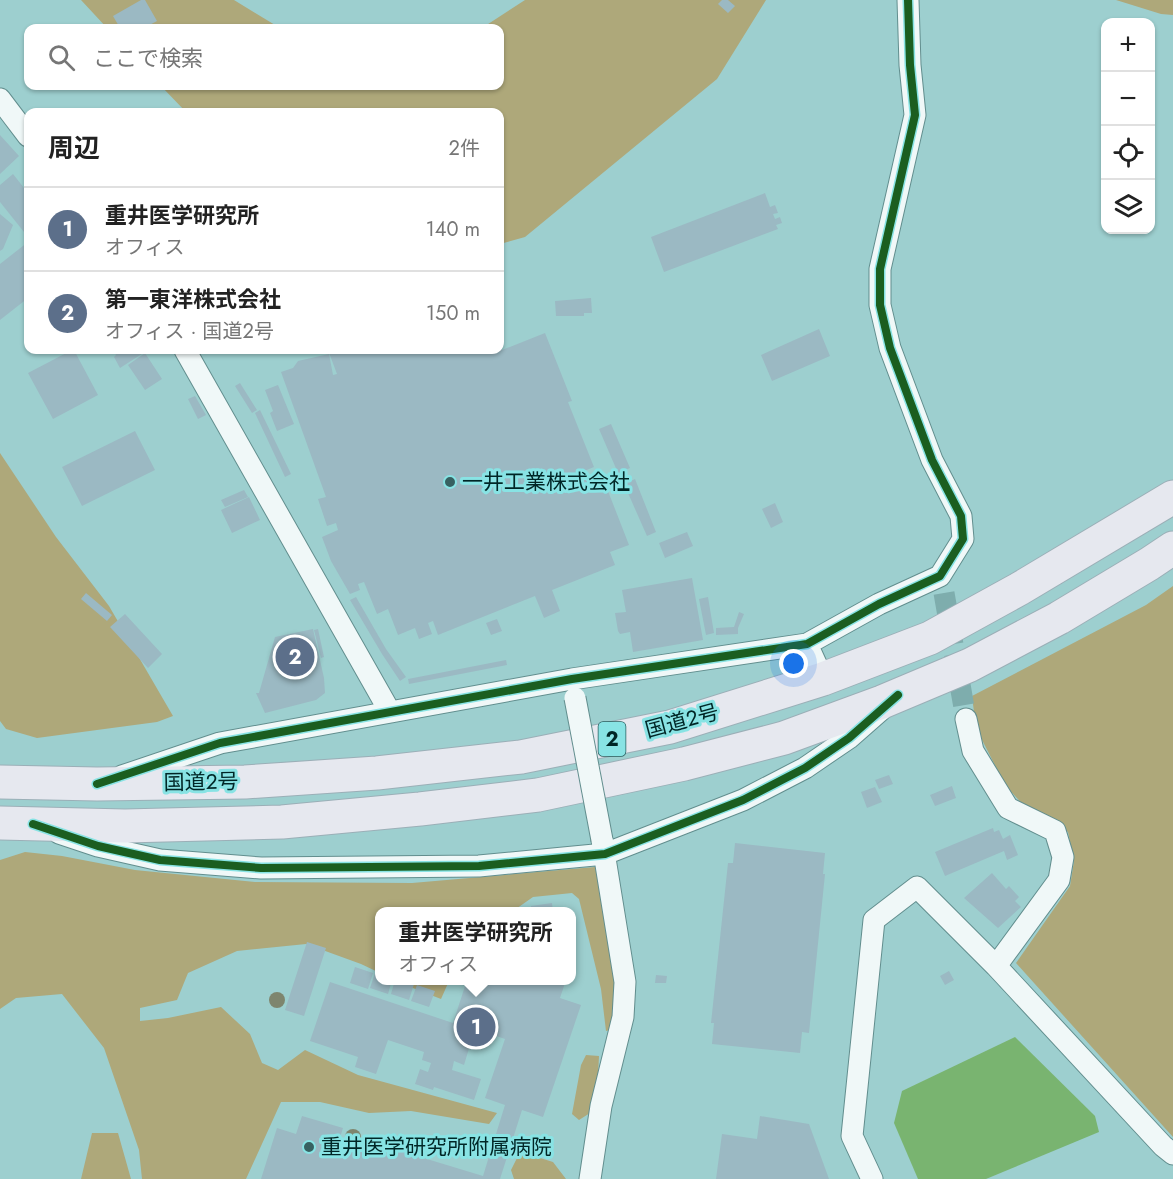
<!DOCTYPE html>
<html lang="ja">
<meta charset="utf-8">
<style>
body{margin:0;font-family:Jost,"Noto Sans JP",sans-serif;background:#f2f2f2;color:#222}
.controls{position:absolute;right:18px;top:18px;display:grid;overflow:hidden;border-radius:12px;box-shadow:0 2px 4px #0004}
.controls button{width:54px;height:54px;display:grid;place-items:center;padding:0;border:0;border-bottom:2px solid #e0e0e0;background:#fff;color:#222;font:30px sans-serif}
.you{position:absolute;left:794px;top:664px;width:21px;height:21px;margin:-15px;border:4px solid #fff;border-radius:50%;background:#1a73e8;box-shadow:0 0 0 9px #1a73e833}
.badge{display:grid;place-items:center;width:39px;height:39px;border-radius:50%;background:#376161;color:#fff;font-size:20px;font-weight:700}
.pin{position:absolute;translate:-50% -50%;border:3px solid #fff;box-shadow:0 2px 6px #0006}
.popup{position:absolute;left:375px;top:907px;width:201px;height:78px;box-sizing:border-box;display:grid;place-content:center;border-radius:12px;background:#fff;filter:drop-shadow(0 2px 4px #0005);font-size:20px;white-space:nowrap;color:#767676}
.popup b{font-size:22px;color:#222}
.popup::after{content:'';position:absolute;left:50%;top:100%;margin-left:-12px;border:12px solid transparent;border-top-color:#fff}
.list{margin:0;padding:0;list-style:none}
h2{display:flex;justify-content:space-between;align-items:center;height:78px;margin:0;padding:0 24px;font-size:26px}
h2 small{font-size:20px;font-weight:400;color:#767676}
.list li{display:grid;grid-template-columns:39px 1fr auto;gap:18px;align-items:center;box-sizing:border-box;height:84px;padding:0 24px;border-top:2px solid #e0e0e0}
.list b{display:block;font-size:22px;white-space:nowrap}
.list p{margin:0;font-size:20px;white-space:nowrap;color:#767676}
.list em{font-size:20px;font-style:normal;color:#767676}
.icon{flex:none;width:33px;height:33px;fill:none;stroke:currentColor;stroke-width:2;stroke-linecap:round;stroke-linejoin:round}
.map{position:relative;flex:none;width:1173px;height:1179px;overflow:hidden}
.search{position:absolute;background:#fff;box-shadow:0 2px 4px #0004;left:24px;top:24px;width:480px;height:66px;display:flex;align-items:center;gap:15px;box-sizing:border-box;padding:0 21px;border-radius:12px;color:#767676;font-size:22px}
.panel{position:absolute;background:#fff;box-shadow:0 2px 4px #0004;left:24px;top:108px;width:480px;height:246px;border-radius:12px}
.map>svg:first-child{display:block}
.forest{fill:#aea87a}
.water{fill:#79b470}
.building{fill:#9bb9c3}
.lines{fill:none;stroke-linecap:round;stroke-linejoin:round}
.street-tunnel{stroke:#7eadad;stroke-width:21;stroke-dasharray:21 10;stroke-linecap:butt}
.street-casing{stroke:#628e8e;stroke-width:23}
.highway-casing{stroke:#9bafb7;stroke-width:35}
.street{stroke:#f0f8f8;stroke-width:21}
.highway{stroke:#e6e8ef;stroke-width:33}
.street-bridge-casing{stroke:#628e8e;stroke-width:23;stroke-linecap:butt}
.street-bridge{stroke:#f0f8f8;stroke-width:21}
.cycleway-casing{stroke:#88e3e4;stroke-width:11}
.cycleway{stroke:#1b5e20;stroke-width:8}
.tree{fill:#7e856e}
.poi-dot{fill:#376161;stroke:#88e3e4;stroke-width:2}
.labels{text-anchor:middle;stroke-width:6;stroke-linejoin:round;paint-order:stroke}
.shield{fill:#88e3e4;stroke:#295f5f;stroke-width:1.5}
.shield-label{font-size:20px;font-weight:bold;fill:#002626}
.poi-label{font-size:21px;fill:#002626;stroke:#88e3e4;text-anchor:start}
.street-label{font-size:21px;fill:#002626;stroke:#88e3e4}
</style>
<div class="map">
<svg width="1173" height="1179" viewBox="0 0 1173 1179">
<rect width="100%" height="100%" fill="#9dcfcf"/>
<path class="forest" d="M 81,0 L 234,0 L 280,28 L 107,28 Z
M 525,0 L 766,0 L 717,79 L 525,237 L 500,244 L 500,112 L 186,112 L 161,86 L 500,86 L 500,28 L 482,28 Z
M 1116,0 L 1173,0 L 1173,15 L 1161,14 Z
M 0,453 L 56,537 L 109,606 L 173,716 L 157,722 L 37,738 L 6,729 L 0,721 Z
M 1173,586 L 1173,1137 L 1016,963 L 1070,886 L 1074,861 L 1068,832 L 1052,820 L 1026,808 L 1005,785 L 976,728 L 972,696 L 1146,605 Z
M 25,852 L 62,856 L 135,870 L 255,882 L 412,883 L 595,867 L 603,901 L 616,987 L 613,1029 L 606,1031 L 601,989 L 579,899 L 572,893 L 533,897 L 513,911 L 380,912 L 380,973 L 361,964 L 306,944 L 237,951 L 188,973 L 177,1000 L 140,1008 L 140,1021 L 168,1018 L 221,1007 L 250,1034 L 262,1063 L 278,1070 L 305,1050 L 358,1075 L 497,1113 L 489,1124 L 411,1111 L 369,1113 L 320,1102 L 281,1102 L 246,1179 L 142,1179 L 139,1150 L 104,1048 L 62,994 L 16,998 L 0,1009 L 0,860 Z
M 395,981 L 449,981 L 441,999 Z
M 586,1055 L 599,1056 L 598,1076 L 590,1113 L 579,1120 L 572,1114 L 581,1065 Z
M 92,1133 L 118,1133 L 131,1179 L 81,1179 Z
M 524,1153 L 553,1162 L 566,1179 L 514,1179 L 511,1170 L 517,1158 Z"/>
<path class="water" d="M 1015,1037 L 1095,1116 L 1099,1132 L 986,1179 L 918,1179 L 894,1123 L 902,1091 Z"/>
<path class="building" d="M 141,0 L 145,0 L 157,21 L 144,28 L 120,28 L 113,16 Z
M 722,0 L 728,0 L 735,6 L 728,13 L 718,4 Z
M 0,135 L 19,156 L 0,174 Z
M 13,174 L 28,193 L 28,237 L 0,202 L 0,185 Z
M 765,193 L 770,207 L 775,205 L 778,213 L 773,214 L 775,219 L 780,217 L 782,223 L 776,225 L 778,229 L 664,272 L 651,237 Z
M 0,214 L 13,225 L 3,249 L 0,251 Z
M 28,242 L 28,298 L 0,320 L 0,264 Z
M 591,298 L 592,313 L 584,313 L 584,316 L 556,316 L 555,301 Z
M 819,329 L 830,356 L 772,381 L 761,355 Z
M 545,333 L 572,401 L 568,402 L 594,467 L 555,483 L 576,475 L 578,482 L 601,473 L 629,545 L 610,552 L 615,565 L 552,590 L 560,611 L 544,618 L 535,596 L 438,635 L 433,621 L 428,623 L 432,634 L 419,639 L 415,628 L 398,635 L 388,609 L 377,614 L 364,582 L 358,584 L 360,590 L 350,594 L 331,561 L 322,537 L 338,530 L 336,523 L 327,526 L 318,499 L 326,497 L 281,372 L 293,368 L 298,361 L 329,354 L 333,375 L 337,374 L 328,350 L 500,350 L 500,344 L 502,350 Z
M 72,350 L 74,350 L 98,395 L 53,419 L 28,373 Z
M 116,350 L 148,350 L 120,368 L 114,357 L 116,355 L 114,351 Z
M 145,353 L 162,379 L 145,390 L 128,365 Z
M 240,383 L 257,410 L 252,413 L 235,386 Z
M 278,385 L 294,424 L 277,431 L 270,413 L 273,411 L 265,390 Z
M 195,396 L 206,415 L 198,419 L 188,399 Z
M 260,410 L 291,474 L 285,477 L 255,413 Z
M 611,424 L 630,468 L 618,473 L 599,429 Z
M 135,431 L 155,470 L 82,506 L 62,467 Z
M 635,479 L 656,532 L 647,536 L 624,484 Z
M 244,490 L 248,497 L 225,507 L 221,500 Z
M 249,497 L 260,520 L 232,533 L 221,510 Z
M 775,503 L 783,522 L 771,528 L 762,509 Z
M 687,532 L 693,546 L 665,558 L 659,543 Z
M 692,578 L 703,640 L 633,652 L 630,632 L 620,634 L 618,631 L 615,613 L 626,612 L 622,590 Z
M 86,593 L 112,615 L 107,621 L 81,599 Z
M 356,597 L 386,649 L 406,677 L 400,681 L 382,654 L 350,600 Z
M 708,597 L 714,633 L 706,635 L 699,599 Z
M 739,612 L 744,614 L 738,628 L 738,634 L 716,635 L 716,628 L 734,627 Z
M 125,614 L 162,654 L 148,668 L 110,627 Z
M 497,619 L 502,631 L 491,635 L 486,623 Z
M 313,629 L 324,678 L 325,693 L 316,700 L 265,713 L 256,693 L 259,693 L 275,637 Z
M 318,629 L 324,657 L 321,658 L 314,630 Z
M 506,660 L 507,665 L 409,684 L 408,679 Z
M 889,775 L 893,784 L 879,789 L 875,780 Z
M 952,786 L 956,798 L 935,806 L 930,795 Z
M 875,787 L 882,802 L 867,808 L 861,792 Z
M 993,828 L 994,832 L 999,830 L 1003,839 L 1010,835 L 1018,855 L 1007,860 L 1004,851 L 945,876 L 935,852 Z
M 735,843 L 825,853 L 823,874 L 825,874 L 809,1033 L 802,1032 L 800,1053 L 712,1044 L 714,1023 L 711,1023 L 728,863 L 733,863 Z
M 992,873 L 1006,889 L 1009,886 L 1019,897 L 1015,901 L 1021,907 L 998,928 L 964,898 Z
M 552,903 L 553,912 L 531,912 L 531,906 Z
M 307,942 L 326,948 L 304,1016 L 285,1010 Z
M 355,967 L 373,973 L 368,989 L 350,983 Z
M 949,971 L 954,980 L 945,985 L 940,976 Z
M 375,973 L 380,975 L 380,980 L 392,980 L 388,994 L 370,988 Z
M 656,975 L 667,976 L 666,983 L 655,983 Z
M 395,980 L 414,984 L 409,1000 L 391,994 Z
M 467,980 L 566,980 L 560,998 L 581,1005 L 543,1117 L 522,1110 L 500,1179 L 261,1179 L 277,1128 L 296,1134 L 302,1116 L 343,1128 L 338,1144 L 358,1150 L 361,1139 L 483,1176 L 505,1105 L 485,1098 L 505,1039 L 475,1029 L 464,1065 L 454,1061 L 452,1070 L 481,1079 L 474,1100 L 434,1087 L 433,1090 L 415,1084 L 420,1069 L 428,1072 L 431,1063 L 422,1060 L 424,1052 L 388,1040 L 376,1074 L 355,1067 L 358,1057 L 310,1041 L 330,982 L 453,1023 Z
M 417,985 L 435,991 L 429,1007 L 411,1001 Z
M 760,1116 L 809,1124 L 829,1179 L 716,1179 L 722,1134 L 757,1139 Z"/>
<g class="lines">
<path class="street-tunnel" d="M 944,593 L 966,719"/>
<defs>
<path id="street" d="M 0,99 L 28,136
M 185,350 L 390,712
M 807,644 L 823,679
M 966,719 L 973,751 L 1008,808 L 1055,831 L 1063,857 L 1059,880 L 996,966
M 122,776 L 220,743 L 572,679 L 807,644 L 879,604 L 940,576 L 963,539 L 961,516 L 932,460 L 890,348 L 880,305 L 880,269 L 915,115 L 910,65 L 908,0
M 59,833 L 98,846 L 160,860 L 261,868 L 479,866 L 605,854 L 743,800 L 805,768 L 849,738 L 882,709
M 590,1179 L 601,1106 L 623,1017 L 625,982 L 602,840
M 872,1179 L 852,1136 L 874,920 L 917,887 L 996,966 L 1163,1146 L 1173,1154"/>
<path id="highway" d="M 0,782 L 97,784 L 245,782 L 377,773 L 521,757 L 670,727 L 823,679 L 930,638 L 1019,589 L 1173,497
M 0,823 L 125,826 L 282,822 L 420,809 L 538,795 L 684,764 L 784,738 L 882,702 L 970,665 L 1059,618 L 1149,564 L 1173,548"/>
</defs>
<use href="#street" class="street-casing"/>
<use href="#highway" class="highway-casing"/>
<use href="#street" class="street"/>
<use href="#highway" class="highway"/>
<defs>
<path id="street-bridge" d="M 575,698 L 602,840"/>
</defs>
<use href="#street-bridge" class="street-bridge-casing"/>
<use href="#street-bridge" class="street-bridge"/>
<defs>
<path id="cycleway" d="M 97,784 L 220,743 L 572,679 L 807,644 L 879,604 L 940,576 L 963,539 L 961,516 L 932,460 L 890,348 L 880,305 L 880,269 L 915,115 L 910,65 L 908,0
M 33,824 L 98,846 L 160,860 L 261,868 L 479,866 L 605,854 L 743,800 L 805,768 L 849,738 L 898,695"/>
</defs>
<use href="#cycleway" class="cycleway-casing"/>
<use href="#cycleway" class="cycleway"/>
</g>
<g class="tree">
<circle cx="277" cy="1000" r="8"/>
<circle cx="353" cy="1137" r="8"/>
<circle cx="466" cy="1150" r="8"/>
</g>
<g class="poi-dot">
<circle cx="450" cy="482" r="6"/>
<circle cx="309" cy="1147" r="6"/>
</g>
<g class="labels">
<rect class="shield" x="598.5" y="722" width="27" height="34" rx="4.5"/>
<g class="shield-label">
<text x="612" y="746">2</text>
</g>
<g class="poi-label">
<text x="462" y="489">一井工業株式会社</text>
<text x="321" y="1154">重井医学研究所附属病院</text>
</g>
<g class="street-label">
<text transform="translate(682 721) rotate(-15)" y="7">国道2号</text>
<text transform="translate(201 782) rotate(-1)" y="7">国道2号</text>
</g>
</g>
</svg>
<div class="controls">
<button>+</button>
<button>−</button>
<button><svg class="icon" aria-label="locate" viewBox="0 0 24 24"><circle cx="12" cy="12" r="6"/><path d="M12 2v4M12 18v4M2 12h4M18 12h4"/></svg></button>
<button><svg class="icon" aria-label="layers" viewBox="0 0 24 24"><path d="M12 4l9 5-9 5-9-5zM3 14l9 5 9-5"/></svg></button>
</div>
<div class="you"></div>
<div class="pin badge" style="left:476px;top:1027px;background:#5c6f8a">1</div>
<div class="popup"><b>重井医学研究所</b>オフィス</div>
<div class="pin badge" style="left:295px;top:657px;background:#5c6f8a">2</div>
<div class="search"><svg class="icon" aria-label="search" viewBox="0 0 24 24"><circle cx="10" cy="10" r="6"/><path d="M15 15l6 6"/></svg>ここで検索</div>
<section class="panel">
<h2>周辺<small>2件</small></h2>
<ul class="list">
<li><span class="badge" style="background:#5c6f8a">1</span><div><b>重井医学研究所</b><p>オフィス</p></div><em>140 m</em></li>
<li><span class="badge" style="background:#5c6f8a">2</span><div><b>第一東洋株式会社</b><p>オフィス · 国道2号</p></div><em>150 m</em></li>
</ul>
</section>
</div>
